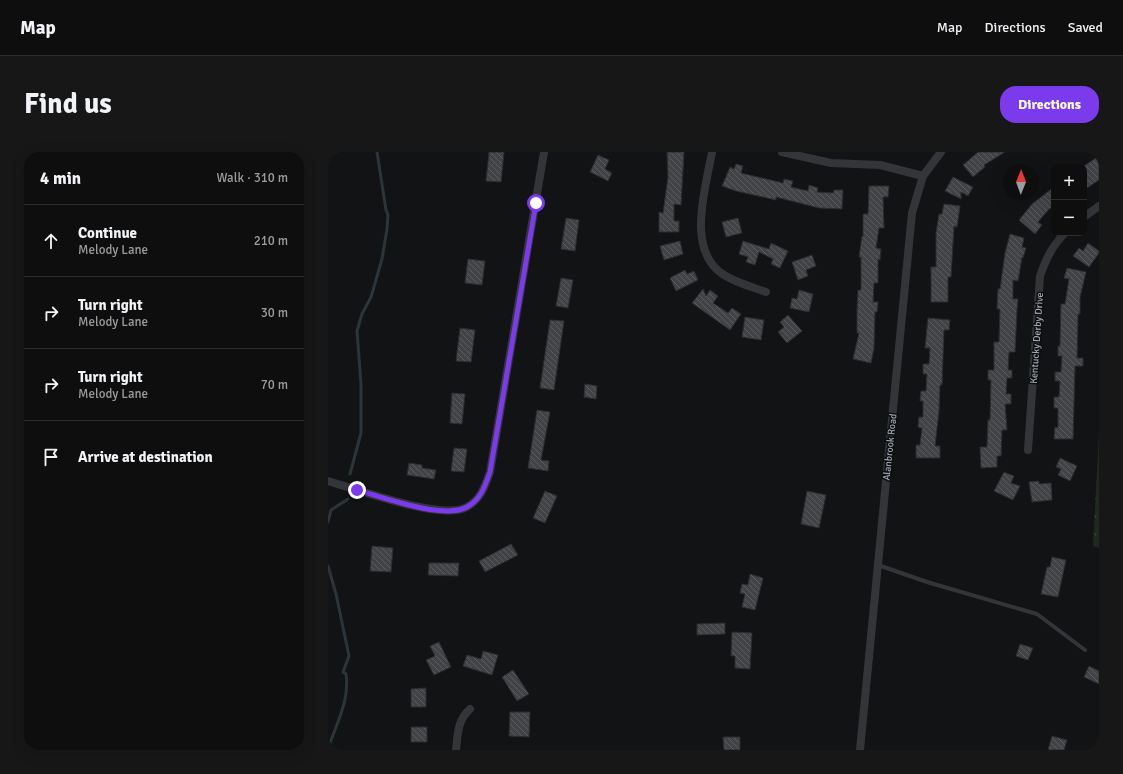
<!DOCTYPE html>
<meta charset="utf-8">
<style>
body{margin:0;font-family:Signika,sans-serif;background:#171718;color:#f1f3f6}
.controls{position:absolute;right:12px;top:12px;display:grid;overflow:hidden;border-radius:8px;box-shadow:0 4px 16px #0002}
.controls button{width:36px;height:36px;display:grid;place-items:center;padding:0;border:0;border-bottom:1px solid #2e2e2f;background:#0e0e0f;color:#f1f3f6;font:20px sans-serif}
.compass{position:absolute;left:675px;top:12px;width:36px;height:36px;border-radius:50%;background:#0e0e0f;box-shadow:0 4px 16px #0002;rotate:1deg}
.stop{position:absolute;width:12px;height:12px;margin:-9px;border:3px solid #7c3aed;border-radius:50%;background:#fff}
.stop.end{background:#7c3aed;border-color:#fff;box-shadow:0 1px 4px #0008}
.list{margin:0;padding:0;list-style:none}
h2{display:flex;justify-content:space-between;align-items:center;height:52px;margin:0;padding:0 16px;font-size:17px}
h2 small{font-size:13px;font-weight:400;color:#9b9c9e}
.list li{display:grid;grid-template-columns:26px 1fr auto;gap:12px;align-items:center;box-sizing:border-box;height:72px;padding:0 16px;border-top:1px solid #2e2e2f}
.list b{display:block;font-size:15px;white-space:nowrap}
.list p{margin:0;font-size:13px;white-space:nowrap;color:#9b9c9e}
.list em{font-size:13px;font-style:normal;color:#9b9c9e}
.icon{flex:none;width:22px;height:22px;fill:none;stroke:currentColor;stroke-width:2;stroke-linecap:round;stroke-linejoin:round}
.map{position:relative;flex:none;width:771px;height:598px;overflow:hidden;border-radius:16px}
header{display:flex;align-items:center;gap:24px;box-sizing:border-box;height:56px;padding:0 20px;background:#0e0e0f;border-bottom:1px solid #2e2e2f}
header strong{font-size:19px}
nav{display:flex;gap:22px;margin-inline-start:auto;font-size:14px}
.intro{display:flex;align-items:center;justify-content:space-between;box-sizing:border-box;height:96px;padding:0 24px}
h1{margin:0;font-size:28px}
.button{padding:10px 18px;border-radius:16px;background:#7c3aed;color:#fff;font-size:14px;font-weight:700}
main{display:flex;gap:24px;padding:0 24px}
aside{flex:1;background:#0e0e0f;border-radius:16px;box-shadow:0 4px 16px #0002}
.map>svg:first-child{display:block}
.forest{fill:url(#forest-crowns)}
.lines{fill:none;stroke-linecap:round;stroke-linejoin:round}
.stream{stroke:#2b353a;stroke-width:3}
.building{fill:url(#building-back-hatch);stroke:#2c2d30}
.lane{stroke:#333539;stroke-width:4}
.street{stroke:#333539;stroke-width:8}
.route{stroke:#7c3aed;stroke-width:5}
.labels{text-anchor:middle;stroke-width:3;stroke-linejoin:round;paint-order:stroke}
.street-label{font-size:10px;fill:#a4abb5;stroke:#0d0e0f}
</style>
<header>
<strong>Map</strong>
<nav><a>Map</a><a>Directions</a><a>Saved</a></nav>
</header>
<div class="intro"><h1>Find us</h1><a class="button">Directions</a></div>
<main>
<aside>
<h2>4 min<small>Walk · 310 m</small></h2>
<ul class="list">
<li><svg class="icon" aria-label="ahead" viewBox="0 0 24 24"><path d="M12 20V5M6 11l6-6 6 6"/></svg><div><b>Continue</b><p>Melody Lane</p></div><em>210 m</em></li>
<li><svg class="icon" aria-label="right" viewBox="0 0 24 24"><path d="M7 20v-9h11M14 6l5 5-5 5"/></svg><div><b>Turn right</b><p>Melody Lane</p></div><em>30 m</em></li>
<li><svg class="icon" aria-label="right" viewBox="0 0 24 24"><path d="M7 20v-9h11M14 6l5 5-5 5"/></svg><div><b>Turn right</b><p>Melody Lane</p></div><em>70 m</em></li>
<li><svg class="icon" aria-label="arrive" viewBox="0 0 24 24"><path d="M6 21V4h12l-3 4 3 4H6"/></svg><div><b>Arrive at destination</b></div></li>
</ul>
</aside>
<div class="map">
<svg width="771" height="598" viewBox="0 0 771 598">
<defs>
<pattern id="forest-crowns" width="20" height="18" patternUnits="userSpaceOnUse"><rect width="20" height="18" fill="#1f271f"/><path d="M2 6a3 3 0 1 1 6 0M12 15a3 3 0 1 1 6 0" fill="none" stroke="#3d443d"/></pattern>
<pattern id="building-back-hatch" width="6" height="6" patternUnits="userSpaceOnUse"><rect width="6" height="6" fill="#414347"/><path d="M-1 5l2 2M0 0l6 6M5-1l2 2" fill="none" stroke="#595b5f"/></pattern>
</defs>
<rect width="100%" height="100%" fill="#121314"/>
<path class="forest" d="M 771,281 L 771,396 L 765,394 Z"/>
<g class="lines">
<path class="stream" d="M 22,322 L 33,281 L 33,232 L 29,179 L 34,162 L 43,145 L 54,107 L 59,77 L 60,63 L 58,58 L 49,0
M 0,370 L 3,358 L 20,347
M 0,414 L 8,442 L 21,504 L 15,520 L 18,522 C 22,549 8,572 0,597"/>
</g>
<path class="building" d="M 161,0 L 176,0 L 173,30 L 158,29 Z
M 339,0 L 356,0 L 353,53 L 346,52 L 346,69 L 351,69 L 351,80 L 331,80 L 331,60 L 335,61 L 340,25 Z
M 650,0 L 677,0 L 656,13 L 657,15 L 645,25 L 635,13 Z
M 270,3 L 281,8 L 277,17 L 284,21 L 280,29 L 262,20 Z
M 771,4 L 771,28 L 756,38 L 756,14 Z
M 408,12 L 415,14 L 413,21 L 455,31 L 456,27 L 465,29 L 463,35 L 480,39 L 481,33 L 490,36 L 489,40 L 505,41 L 506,38 L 515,38 L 514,57 L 491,56 L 448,45 L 448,48 L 408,39 L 394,34 L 402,15 L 406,17 Z
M 625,25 L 645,35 L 640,44 L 633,40 L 633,47 L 617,39 Z
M 541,34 L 561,34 L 560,45 L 555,45 L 556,76 L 551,76 L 548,96 L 553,97 L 552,108 L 550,107 L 550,131 L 546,131 L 545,150 L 550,150 L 549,160 L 547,160 L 546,196 L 543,211 L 525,207 L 531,181 L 529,181 L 529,159 L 530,138 L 533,138 L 533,105 L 531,105 L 534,84 L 535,85 L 535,62 L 540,62 Z
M 726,35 L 726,61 L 722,56 L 710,70 L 714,73 L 707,82 L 691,68 L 704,52 Z
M 616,52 L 632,54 L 629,75 L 626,74 L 623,125 L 620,125 L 620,150 L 603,150 L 603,115 L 608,115 L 608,81 L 611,62 L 614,62 Z
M 238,66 L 251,68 L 247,99 L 233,97 Z
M 410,66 L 414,81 L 398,85 L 394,70 Z
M 682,82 L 696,86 L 694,95 L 698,96 L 695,106 L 694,105 L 690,129 L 685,128 L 685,147 L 690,147 L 689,157 L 687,200 L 681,200 L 680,218 L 684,218 L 684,226 L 679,226 L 678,242 L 683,242 L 683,252 L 677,252 L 679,278 L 674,278 L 673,304 L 669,304 L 669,315 L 653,316 L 652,295 L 659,295 L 660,268 L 662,268 L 663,228 L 660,228 L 660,218 L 666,218 L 666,190 L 671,190 L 672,157 L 669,157 L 670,137 L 672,137 L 677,101 Z
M 352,89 L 355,102 L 336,108 L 332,94 Z
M 415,89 L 441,97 L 443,91 L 460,99 L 452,116 L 443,112 L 445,107 L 431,100 L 427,113 L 418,110 L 420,105 L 411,102 Z
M 760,91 L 771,99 L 771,101 L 761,115 L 745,104 L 751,96 L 755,99 Z
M 484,103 L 488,114 L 478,118 L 480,124 L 470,128 L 464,110 Z
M 140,107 L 157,109 L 154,133 L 137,131 Z
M 739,116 L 758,120 L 752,145 L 752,162 L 750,162 L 749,206 L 755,206 L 755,214 L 747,214 L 745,287 L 726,287 L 727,275 L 730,276 L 730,256 L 726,256 L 726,245 L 731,245 L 732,229 L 727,229 L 727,220 L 733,220 L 734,204 L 730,204 L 730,194 L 732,194 L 733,152 L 737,152 L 741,127 L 736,126 Z
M 357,118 L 359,122 L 366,119 L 370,128 L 348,139 L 342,126 Z
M 233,126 L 245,128 L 240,156 L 228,154 Z
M 375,137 L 378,144 L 382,138 L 390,144 L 385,151 L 400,161 L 404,156 L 413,162 L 402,178 L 364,151 Z
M 471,138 L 485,142 L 481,160 L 462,156 L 464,146 L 469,147 Z
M 460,163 L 474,179 L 459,191 L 450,180 L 456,175 L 452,170 Z
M 417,165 L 436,168 L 433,188 L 414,185 Z
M 600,166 L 622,168 L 621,178 L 616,178 L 614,233 L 612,233 L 611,259 L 607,294 L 612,294 L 612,306 L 588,306 L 588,293 L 592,293 L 594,276 L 590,275 L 591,265 L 595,265 L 595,249 L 592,249 L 593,239 L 598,239 L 599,222 L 595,222 L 595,212 L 601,212 L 602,196 L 597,196 Z
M 222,168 L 236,169 L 226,238 L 212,236 Z
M 132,176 L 147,178 L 143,210 L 128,209 Z
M 257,232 L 269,234 L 268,247 L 256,245 Z
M 124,241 L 137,242 L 134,272 L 122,271 Z
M 209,258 L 222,260 L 213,308 L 221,309 L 220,319 L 200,316 Z
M 126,296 L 139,297 L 136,320 L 123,319 Z
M 732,306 L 749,314 L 742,329 L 730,323 L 733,317 L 728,315 Z
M 81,311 L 94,313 L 94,316 L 108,318 L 106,327 L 79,323 Z
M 676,320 L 686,324 L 683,331 L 692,334 L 685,348 L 666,339 Z
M 711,329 L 711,332 L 723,331 L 724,348 L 704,350 L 701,330 Z
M 217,339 L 229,344 L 217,371 L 205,366 Z
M 479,339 L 498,343 L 491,376 L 473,372 Z
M 183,392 L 190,403 L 157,420 L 151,409 Z
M 44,394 L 65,396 L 63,420 L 42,419 Z
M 724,405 L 738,408 L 730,445 L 713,442 L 719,415 L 722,415 Z
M 101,411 L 131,411 L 130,424 L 100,423 Z
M 422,422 L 435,426 L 427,458 L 414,455 L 417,442 L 412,441 L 414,432 L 420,433 Z
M 397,471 L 397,482 L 369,483 L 369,472 Z
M 404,480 L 424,481 L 422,517 L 407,516 L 407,504 L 403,504 Z
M 111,490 L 123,515 L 106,523 L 98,508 L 107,504 L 102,494 Z
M 692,492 L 705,496 L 700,508 L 688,504 Z
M 155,499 L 170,503 L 164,523 L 135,514 L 139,503 L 153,507 Z
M 761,514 L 771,519 L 771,532 L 756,525 Z
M 185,518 L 201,542 L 189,549 L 174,525 Z
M 98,536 L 98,555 L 83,555 L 83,537 Z
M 182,560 L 202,560 L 201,585 L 181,584 Z
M 83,575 L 99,575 L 99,590 L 83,590 Z
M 724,584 L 739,588 L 736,598 L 720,598 Z
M 395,585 L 412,585 L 412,598 L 396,598 Z"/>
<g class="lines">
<path class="lane" d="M 550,413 L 599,430 L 709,462 L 757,498"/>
<path class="street" d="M 384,0 C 378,35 357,99 396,123 C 409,131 424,135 438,140
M 454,0 L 503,11 L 552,13 L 595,24
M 756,65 L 771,54
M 700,298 L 712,124 C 718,107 724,94 737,81
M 0,329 C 29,337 114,369 139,355 C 153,347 157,334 162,320 L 216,0
M 128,598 C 130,582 129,569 142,557
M 532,598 L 584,61 L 595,24 L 613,0"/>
</g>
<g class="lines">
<path class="route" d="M 29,338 C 54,345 116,368 139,355 C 153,347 157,334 162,320 L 208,51"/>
</g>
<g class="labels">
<g class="street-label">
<text transform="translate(708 186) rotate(-86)" y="4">Kentucky Derby Drive</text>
<text transform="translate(561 295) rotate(-84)" y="4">Alanbrook Road</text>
</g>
</g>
</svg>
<div class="controls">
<button>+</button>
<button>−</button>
</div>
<svg class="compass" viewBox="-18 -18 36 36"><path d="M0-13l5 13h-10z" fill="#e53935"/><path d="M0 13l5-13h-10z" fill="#9b9c9e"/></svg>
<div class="stop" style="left:208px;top:51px"></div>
<div class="stop end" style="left:29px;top:338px"></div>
</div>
</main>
